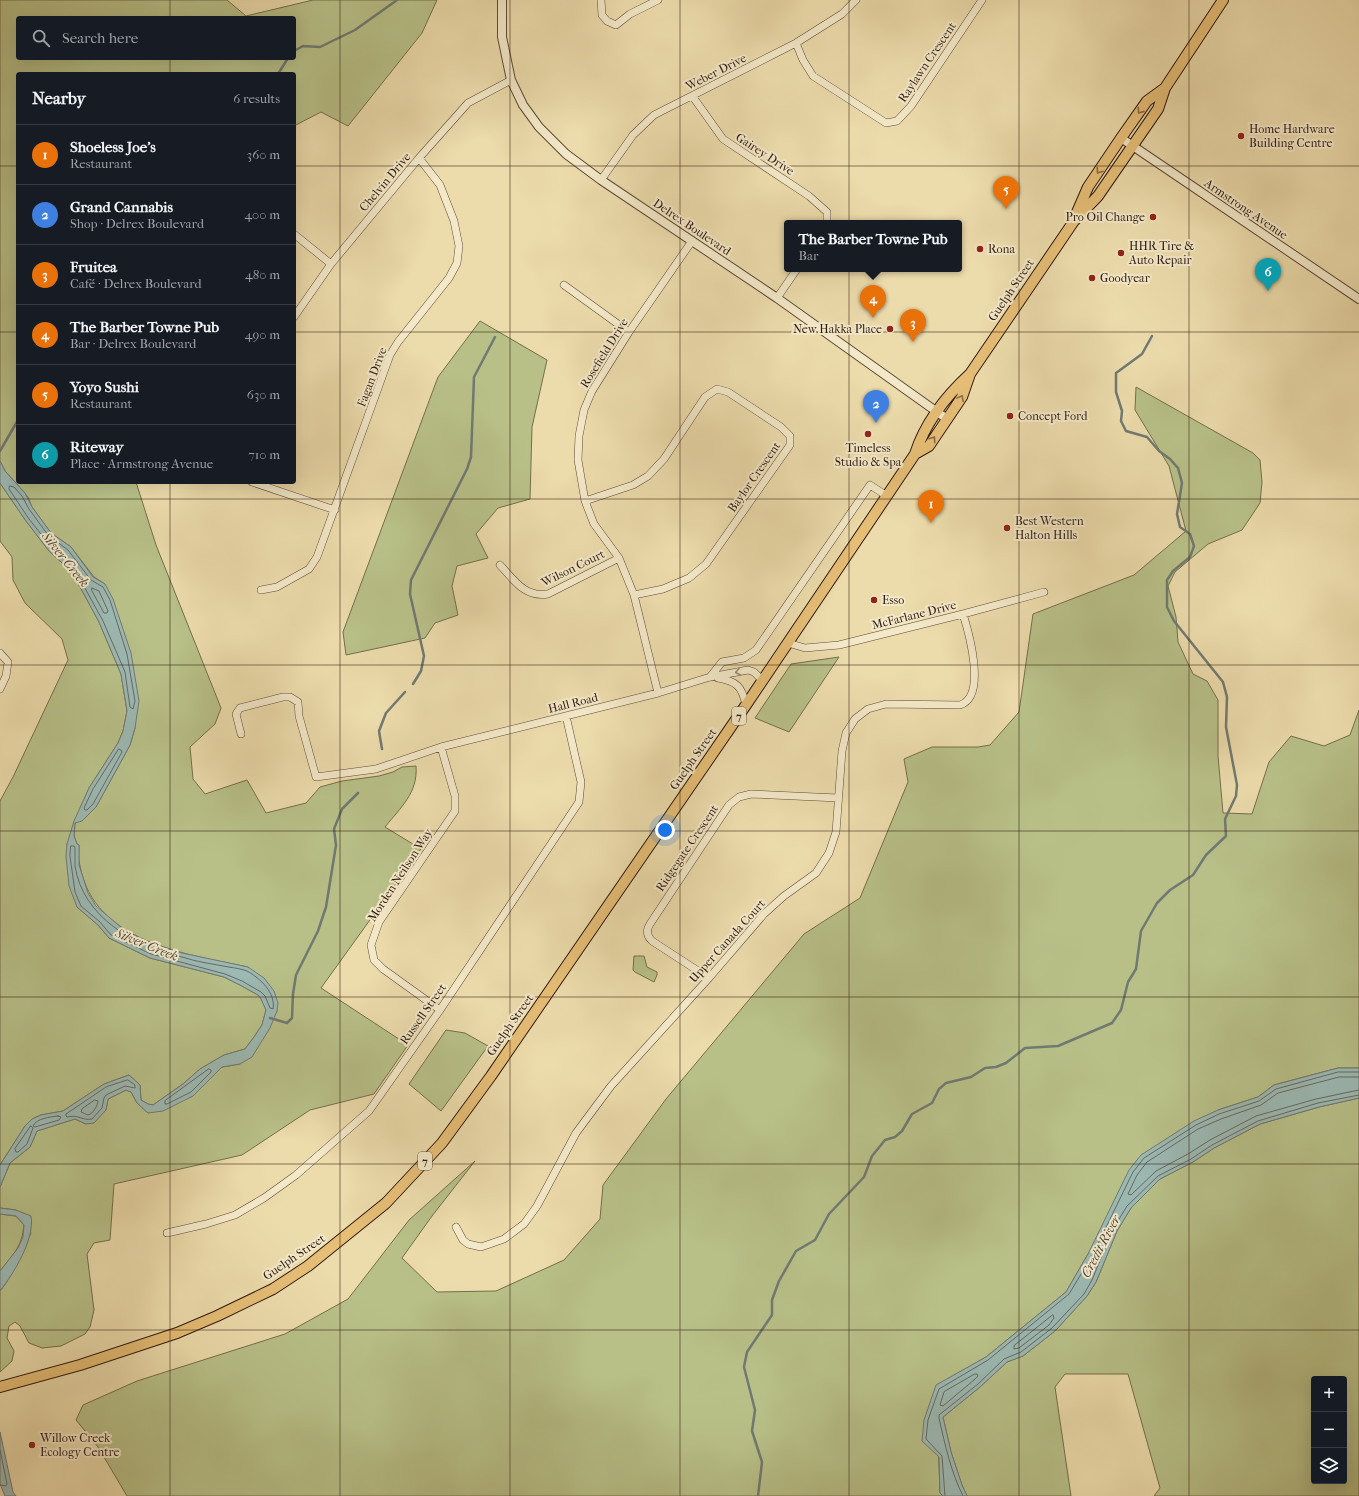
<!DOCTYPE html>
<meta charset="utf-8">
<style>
body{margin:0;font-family:"IM FELL French Canon",serif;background:#242831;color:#f1f3f6}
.controls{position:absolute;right:12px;bottom:12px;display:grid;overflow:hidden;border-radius:4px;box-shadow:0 4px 16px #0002}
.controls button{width:36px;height:36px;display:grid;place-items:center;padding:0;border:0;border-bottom:1px solid #363941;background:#171b24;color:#f1f3f6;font:20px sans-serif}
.you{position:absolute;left:665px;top:830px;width:14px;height:14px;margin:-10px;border:3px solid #fff;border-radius:50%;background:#1a73e8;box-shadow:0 0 0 6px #1a73e833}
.badge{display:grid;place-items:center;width:26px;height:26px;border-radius:50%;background:#2563eb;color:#fff;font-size:13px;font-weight:700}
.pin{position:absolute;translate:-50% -33px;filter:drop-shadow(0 1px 2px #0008)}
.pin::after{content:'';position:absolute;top:21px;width:14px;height:12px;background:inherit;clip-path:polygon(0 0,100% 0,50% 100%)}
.popup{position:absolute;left:784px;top:220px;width:178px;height:52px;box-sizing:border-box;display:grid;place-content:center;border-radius:4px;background:#171b24;filter:drop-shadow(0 1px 3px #0005);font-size:13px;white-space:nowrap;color:#9ea1a6}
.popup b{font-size:15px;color:#f1f3f6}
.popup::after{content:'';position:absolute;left:50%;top:100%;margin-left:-8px;border:8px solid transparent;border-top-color:#171b24}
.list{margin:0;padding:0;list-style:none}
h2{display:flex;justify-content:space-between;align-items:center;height:52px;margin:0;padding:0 16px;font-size:17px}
h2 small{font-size:13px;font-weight:400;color:#9ea1a6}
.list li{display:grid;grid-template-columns:26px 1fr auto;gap:12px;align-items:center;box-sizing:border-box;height:60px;padding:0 16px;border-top:1px solid #363941}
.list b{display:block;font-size:15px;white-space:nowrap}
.list p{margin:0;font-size:13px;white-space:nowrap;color:#9ea1a6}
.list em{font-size:13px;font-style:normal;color:#9ea1a6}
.icon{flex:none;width:22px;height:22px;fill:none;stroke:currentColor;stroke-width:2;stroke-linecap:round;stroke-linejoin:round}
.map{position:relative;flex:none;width:1359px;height:1496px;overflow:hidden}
.search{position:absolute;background:#171b24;box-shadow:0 4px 16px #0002;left:16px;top:16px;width:280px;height:44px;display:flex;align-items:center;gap:10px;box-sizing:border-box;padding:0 14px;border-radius:4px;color:#9ea1a6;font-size:15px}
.panel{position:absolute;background:#171b24;box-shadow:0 4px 16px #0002;left:16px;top:72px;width:280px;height:412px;border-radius:4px}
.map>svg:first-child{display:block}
.green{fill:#b8c088;stroke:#746e4c;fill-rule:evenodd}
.water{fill:#9cb9b3;stroke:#707a72}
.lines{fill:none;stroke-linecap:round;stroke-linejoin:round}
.shore{stroke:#666a62;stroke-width:1}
.stream{stroke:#707a72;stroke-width:2.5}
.minor-casing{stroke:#5e4b38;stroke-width:8}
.tertiary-casing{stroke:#5e4b38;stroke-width:10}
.primary-casing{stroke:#2f1b11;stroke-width:12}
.minor{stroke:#f3e8c8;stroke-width:7}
.tertiary{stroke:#f3e8c8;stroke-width:8}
.primary{stroke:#e6be76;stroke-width:10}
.oneway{stroke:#8a6c44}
.oneway2{stroke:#9b8c76}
.grid{fill:none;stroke:#2f1b11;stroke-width:1;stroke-opacity:0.55}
.poi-dot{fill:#8f2418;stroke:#f3e8c8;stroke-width:1.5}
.labels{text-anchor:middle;stroke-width:4;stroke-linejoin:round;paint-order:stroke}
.shield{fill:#f3e8c8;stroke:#6a5848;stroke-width:1}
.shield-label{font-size:11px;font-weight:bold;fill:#2f1b11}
.street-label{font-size:12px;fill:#2f1b11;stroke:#f3e8c8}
.poi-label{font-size:12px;fill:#2f1b11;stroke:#f3e8c8;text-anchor:start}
.water-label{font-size:13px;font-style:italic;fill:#504a42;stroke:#f3e8c8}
</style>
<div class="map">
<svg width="1359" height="1496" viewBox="0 0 1359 1496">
<rect width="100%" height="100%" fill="#ecdbab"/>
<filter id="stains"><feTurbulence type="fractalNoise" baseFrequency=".005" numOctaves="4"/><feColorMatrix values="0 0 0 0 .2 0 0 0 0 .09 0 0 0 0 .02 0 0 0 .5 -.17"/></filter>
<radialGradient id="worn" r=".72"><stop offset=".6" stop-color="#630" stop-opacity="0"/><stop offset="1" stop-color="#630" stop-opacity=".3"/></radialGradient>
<path class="green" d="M 0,0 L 227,0 L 246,16 L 313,0 L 437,0 L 422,33 L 348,126 L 321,112 L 294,126 L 294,74 L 18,74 L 18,482 L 136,482 L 156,545 L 221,708 L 215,724 L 190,747 L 193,779 L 205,794 L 247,780 L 266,813 L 306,803 L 320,787 L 342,781 L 379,776 L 393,772 L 402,767 L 416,766 C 418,793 401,807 385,827 L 421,849 L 321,988 L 408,1045 L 374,1094 L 310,1110 L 242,1155 L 114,1184 L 110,1240 L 94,1243 L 87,1254 L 94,1310 L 90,1327 L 85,1334 L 61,1346 L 42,1348 L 29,1343 L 20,1326 L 15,1322 L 9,1326 L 7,1338 L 14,1351 L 12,1361 L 0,1372 L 0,1291 L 6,1283 L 31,1233 L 16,1210 L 0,1208 L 0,1187 L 10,1163 L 30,1147 L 37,1131 L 75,1119 L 86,1124 L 106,1110 L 108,1099 L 126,1090 L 131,1092 L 137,1103 L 148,1113 L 193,1096 L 222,1067 L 240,1064 L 277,1011 L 248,967 C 185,954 94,942 80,866 C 78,859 79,852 79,845 L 77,844 L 74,836 L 75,823 L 96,807 L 130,745 L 135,728 L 105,584 L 94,577 L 71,547 L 51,533 L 32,507 L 28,497 L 5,471 L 0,461 ZM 18,18 L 294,18 L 294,58 L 18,58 Z
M 480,321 L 547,360 L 532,427 L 530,499 L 498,508 L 476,534 L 488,558 L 457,566 L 452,586 L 458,615 L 435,623 L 425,638 L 346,655 L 343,632 L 438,377 Z
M 1136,387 L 1253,453 L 1260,460 L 1262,482 L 1260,503 L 1242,530 L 1208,544 L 1175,572 L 1168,586 L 1176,617 L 1178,642 L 1193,674 L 1207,681 L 1218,700 L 1218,756 L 1223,813 L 1252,814 L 1269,762 L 1291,736 L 1324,746 L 1350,735 L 1359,710 L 1359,1068 L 1338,1068 L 1274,1085 L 1258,1097 L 1218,1110 L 1088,1254 L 1066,1292 L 986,1357 L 936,1386 L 940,1493 L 943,1496 L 127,1496 L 98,1447 L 76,1420 L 83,1405 L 137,1381 L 285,1334 L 348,1299 L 409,1220 L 475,1161 L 432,1216 L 402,1258 L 437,1292 L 496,1291 L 564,1260 L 600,1219 L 603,1185 L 666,1099 L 804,934 L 860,898 L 908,782 L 904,759 L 932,747 L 978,747 L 990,745 L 1019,712 L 1033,614 L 1134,575 L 1186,531 L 1169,466 L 1135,410 Z
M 0,483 L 26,521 L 49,551 L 72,572 L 99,622 L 121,674 L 127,711 L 123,731 L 118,743 L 89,788 L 67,844 L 77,907 L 98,925 L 109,938 L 150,958 L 224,977 L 240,985 L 258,995 L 261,998 L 266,1010 L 262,1025 L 254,1037 L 245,1049 L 224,1055 L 200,1069 L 183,1084 L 153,1105 L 148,1104 L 141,1100 L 140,1085 L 129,1075 L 104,1084 L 63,1111 L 41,1115 L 34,1118 L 25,1126 L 0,1165 L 0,801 L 13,777 L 68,660 L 62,639 L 25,603 L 13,580 L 12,557 L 0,541 Z
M 839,657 L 789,732 L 755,718 L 791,664 Z
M 634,956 L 644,956 L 647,967 L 657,972 L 657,975 L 654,982 L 635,972 L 633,970 Z
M 446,1030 L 465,1033 L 488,1046 L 441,1111 L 409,1084 Z
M 1359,1098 L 1359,1496 L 1154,1496 L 1160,1488 L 1128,1374 L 1065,1374 L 1055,1387 L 1071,1496 L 967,1496 L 962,1485 L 951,1452 L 943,1417 L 980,1387 L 1007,1362 L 1023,1356 L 1055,1331 L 1087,1296 L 1096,1282 L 1117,1231 L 1131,1208 L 1160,1179 L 1193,1162 L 1214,1148 L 1260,1124 L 1319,1107 ZM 1314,1379 L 1344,1379 L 1344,1481 L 1314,1481 Z
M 0,1214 L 16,1216 L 24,1225 C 22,1247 13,1255 0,1271 Z"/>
<path class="water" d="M 0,461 L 5,471 L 25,493 L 32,507 L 51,533 L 71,547 L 93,577 L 105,584 L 113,599 L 131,653 L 139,701 L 135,728 L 130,745 L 96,807 L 82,821 L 75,823 L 74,836 L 77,844 L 79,845 L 79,865 L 88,893 L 96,906 L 123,929 L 146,941 L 182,953 L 248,967 L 264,978 L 274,991 L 278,1003 L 277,1011 L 270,1028 L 252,1057 L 240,1064 L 222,1067 L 193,1096 L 163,1111 L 148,1113 L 137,1103 L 131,1092 L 126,1090 L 108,1099 L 106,1110 L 94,1123 L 86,1124 L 75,1119 L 37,1131 L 30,1147 L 10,1163 L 0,1187 L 0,1165 L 25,1126 L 32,1119 L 41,1115 L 63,1111 L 104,1084 L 129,1075 L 140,1085 L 141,1100 L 148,1104 L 153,1105 L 183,1084 L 200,1069 L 224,1055 L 245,1049 L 254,1037 L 262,1025 L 266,1010 L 261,999 L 258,995 L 240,985 L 224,977 L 150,958 L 109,938 L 98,925 L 77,907 L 69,886 L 66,856 L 67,844 L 74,821 L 89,788 L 118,743 L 123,731 L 127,711 L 121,674 L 99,622 L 72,572 L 49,551 L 26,521 L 0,483 Z
M 1338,1068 L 1359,1068 L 1359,1098 L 1319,1107 L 1260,1124 L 1214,1148 L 1193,1162 L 1160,1179 L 1131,1208 L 1117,1231 L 1096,1282 L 1087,1296 L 1055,1331 L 1023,1356 L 1007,1362 L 980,1387 L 943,1417 L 951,1452 L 962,1485 L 967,1496 L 943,1496 L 940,1493 L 939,1457 L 922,1441 L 924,1420 L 936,1385 L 986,1357 L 1066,1292 L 1088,1254 L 1129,1170 L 1141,1155 L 1194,1121 L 1218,1110 L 1258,1097 L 1274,1085 Z
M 0,1208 L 16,1210 L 31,1216 C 35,1239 14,1273 0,1291 L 0,1271 L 18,1248 L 23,1237 L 24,1225 L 16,1216 L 0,1214 Z
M 0,1432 L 13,1492 L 16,1496 L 5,1496 L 0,1484 Z"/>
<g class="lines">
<path class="shore" d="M 10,486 L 14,487 L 22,496 L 29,509 L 48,535 L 68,550 L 91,580 L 103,587 L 110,600 L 127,654 L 135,701 L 133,709 L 130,707 L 125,672 L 103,621 L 75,570 L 52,548 L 29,519 L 9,489 Z
M 92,588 L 99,591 L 108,611 L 107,613 L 104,613 L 92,591 Z
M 119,749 L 121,750 L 122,752 L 93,804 L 87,810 L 85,810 L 84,808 L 93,789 Z
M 71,846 L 74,846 L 75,848 C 75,854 75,860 75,866 C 83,918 135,946 182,957 C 197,962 213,964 229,967 C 235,968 242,969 247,971 C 260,978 276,993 273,1009 L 270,1008 L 265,996 L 261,992 L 242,981 L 225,974 L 151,954 L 111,935 L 100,922 L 81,906 L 75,892 L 70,856 Z
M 209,1069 L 211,1070 L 211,1072 L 191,1092 L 167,1104 L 165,1104 L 165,1101 Z
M 1359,1077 L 1339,1077 L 1278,1093 L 1261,1105 L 1221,1119 L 1198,1129 L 1147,1162 L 1137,1175 L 1128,1194 L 1131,1195 L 1156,1171 L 1188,1154 L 1210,1140 L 1256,1116 L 1316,1099 L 1359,1090
M 128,1080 L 135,1085 L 135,1088 L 125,1086 L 106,1095 L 104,1098 L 102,1108 L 92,1119 C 82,1121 79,1114 67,1117 L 66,1116 L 66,1114 L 106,1087 Z
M 95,1100 L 98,1101 C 98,1105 93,1114 88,1115 C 87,1115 82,1112 81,1112 L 82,1109 Z
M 58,1116 L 61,1117 L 59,1120 L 35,1127 L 33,1126 C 37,1118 50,1117 58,1116 Z
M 31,1126 L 33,1128 L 27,1144 L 18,1152 L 16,1152 L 15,1149 Z
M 1053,1315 L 1054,1318 L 1049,1325 L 1019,1348 L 1014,1349 L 1014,1346 Z
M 975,1374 L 977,1374 L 978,1376 L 974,1380 L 943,1406 L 940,1405 L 944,1392 Z
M 0,1450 L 7,1484 L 6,1486 L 0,1485
M 945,1496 L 942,1456 L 926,1439 L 928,1420 L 939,1389 L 988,1360 L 1069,1294 L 1092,1256 L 1133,1172 L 1144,1158 L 1196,1125 L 1219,1114 L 1259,1101 L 1276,1089 L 1338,1072 L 1359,1072
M 963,1496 C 951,1472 945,1445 939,1418 L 939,1415 L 978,1384 L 1004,1359 L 1021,1352 L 1052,1328 L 1084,1294 L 1092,1280 L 1113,1229 L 1127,1206 L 1158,1176 L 1191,1159 L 1212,1145 L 1258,1121 L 1318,1103 L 1359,1095"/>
<path class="stream" d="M 294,51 L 303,46 L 320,47 L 355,30 L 397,0
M 278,74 L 288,58
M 0,451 L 18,420
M 413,684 L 421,671 L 424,656 L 410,594 L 411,580 L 467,469 L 471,457 L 474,377 L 495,337
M 382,749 L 379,731 L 386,713 L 405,692
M 270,1018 L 287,1023 L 292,1018 L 293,994 L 296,975 L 318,931 L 326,907 L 336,845 L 334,829 L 342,809 L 358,793
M 758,1496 L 762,1462 L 752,1431 L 755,1410 L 744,1367 L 747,1352 L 772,1315 L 772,1300 L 779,1281 L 796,1251 L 815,1240 L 829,1214 L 864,1177 L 872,1156 L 885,1140 L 895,1137 L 902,1131 L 912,1114 L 932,1103 L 939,1089 L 946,1083 L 971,1077 L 985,1068 L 996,1067 L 1006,1063 L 1025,1048 L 1058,1046 L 1112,1023 L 1121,1010 L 1128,982 L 1136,969 L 1141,931 L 1157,903 L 1170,890 L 1193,875 L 1206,855 L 1226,836 L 1225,819 L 1236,796 L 1237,785 L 1226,727 L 1227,697 L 1223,682 L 1174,621 L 1167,607 L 1167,580 L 1173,571 L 1190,557 L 1194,546 L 1190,534 L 1180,527 L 1177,514 L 1182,483 L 1178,468 L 1170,459 L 1159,451 L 1147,437 L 1126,431 L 1121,421 L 1122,411 L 1116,392 L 1116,373 L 1142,354 L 1152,336"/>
<defs>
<path id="minor" d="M 601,0 L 602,15 L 607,21 L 616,25 L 630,14 L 658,0
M 796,43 L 803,60 L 813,76 L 886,123 L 897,121 L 911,106 L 982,0
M 693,97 L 723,139 L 809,196 L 827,212 L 827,223
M 601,180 L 633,135 L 654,115 L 796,43 L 842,14 L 856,0
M 294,234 L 331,264
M 564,285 L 629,332
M 777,298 L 797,269
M 294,317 L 331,264 L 419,158 L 468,103 L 511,80
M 252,482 L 335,510
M 585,501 L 633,485 L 648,476 L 664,459 L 705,397 L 717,389 L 728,392 L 781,427 L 790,436 L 790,445 L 706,564 L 689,578 L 663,589 L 634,595
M 500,565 C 514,580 525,598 548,594 L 619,558
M 261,590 L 277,587 L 309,569 L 317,557 L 390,355 L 398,342 L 449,278 L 457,263 L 459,246 L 454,221 L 440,185 L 419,158
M 788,643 L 805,648 L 839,645 L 963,614 L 1044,592
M 0,653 L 8,662 L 6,676 L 0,689
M 710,677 L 722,662 L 744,658 L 756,650 L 870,485 L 887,496
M 718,678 C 737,681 742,687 746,705
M 658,693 L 634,595 L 619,558 L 594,524 L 585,501 L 578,460 L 579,436 L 584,410 L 592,391 L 629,332 L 692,241
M 241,734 L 236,714 L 240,708 L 283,697 L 290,697 L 298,702 L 299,716 L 316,777 L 376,769 L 441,747 L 658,693 L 710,677 L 748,670 L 754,672 L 762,680
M 709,978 L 652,941 C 647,936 646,930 650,924 L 729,805 L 739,797 L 751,794 L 838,798
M 440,1010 L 383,969 L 374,960 L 371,945 L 379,922 L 455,811 L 455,796 L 441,747
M 456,1227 L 463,1240 L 468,1244 L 481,1247 L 504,1239 L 524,1224 L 537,1206 L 576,1133 L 611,1086 L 709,978 L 764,914 L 784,896 L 816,873 L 829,853 L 836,832 L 842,751 L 846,733 L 855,719 L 868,709 L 886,704 L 960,705 C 987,697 969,633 963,614
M 167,1233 L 206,1224 L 235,1215 L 264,1198 L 296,1175 L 369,1111 L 440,1010 L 579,802 L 581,782 L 566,716"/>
<path id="tertiary" d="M 502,0 L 502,37 L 511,80 L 523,105 L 539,127 L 566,154 L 601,180 L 777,298 L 947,419
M 1121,138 L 1359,299"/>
<path id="primary" d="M 1075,217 L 1088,187 L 1121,138 L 1147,101 L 1165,88
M 915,454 L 929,446 L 962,397 L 970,374 L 1074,221 L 1098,196 L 1158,109 L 1165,88 L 1223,0
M 0,1387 L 80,1365 L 177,1333 L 217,1316 L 273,1289 L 308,1266 L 386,1203 L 442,1143 L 491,1076 L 746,705 L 915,454 C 925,423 946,396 970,374"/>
</defs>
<use href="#minor" class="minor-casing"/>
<use href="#tertiary" class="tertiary-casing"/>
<use href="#primary" class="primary-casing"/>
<use href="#minor" class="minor"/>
<use href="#tertiary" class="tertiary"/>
<use href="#primary" class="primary"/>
</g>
<defs><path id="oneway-chevron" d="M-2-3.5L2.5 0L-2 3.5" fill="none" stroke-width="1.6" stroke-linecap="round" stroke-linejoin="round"/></defs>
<g class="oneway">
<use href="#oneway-chevron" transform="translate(1140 111) rotate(125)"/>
<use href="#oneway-chevron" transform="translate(1099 171) rotate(124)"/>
<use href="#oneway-chevron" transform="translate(961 398) rotate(-62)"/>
<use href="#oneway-chevron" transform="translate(933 439) rotate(-56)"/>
</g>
<use class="oneway2" href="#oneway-chevron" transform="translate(738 672) rotate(168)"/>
<path class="grid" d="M 170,0 L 170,18M 340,0 L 340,1496M 510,0 L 510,1496M 680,0 L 680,1496M 849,0 L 849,1496M 1019,0 L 1019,1496M 1189,0 L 1189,1496M 170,58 L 170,74M 0,166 L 18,166M 294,166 L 1359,166M 0,332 L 18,332M 294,332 L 1359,332M 170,482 L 170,1496M 0,499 L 1359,499M 0,665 L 1359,665M 0,831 L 1359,831M 0,997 L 1359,997M 0,1164 L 1359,1164M 0,1330 L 1359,1330"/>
<g class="poi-dot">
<circle cx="1241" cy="136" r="4"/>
<circle cx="1153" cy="217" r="4"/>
<circle cx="980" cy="249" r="4"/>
<circle cx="1121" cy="253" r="4"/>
<circle cx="1092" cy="278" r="4"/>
<circle cx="890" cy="329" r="4"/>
<circle cx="1010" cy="416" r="4"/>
<circle cx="868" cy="434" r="4"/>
<circle cx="1007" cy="528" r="4"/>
<circle cx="874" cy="600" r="4"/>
<circle cx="32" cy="1445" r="4"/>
</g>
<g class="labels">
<g class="shield">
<rect x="732" y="707" width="14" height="18" rx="3"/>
<rect x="418" y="1152" width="14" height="18" rx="3"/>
</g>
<g class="shield-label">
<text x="739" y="720">7</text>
<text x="425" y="1165">7</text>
</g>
<g class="street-label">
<text transform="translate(927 62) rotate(-56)" y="4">Raylawn Crescent</text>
<text transform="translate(716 72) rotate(-27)" y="4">Weber Drive</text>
<text transform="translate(765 154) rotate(33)" y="4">Gairey Drive</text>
<text transform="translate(385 182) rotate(-50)" y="4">Chelvin Drive</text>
<text transform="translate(1246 209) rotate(34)" y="4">Armstrong Avenue</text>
<text transform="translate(692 227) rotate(34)" y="4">Delrex Boulevard</text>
<text transform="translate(1011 290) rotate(-56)" y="4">Guelph Street</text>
<text transform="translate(604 353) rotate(-58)" y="4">Rosefield Drive</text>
<text transform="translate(372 377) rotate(-69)" y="4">Fagan Drive</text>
<text transform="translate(754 477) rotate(-55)" y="4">Baylor Crescent</text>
<text transform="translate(573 568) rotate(-26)" y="4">Wilson Court</text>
<text transform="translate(914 615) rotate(-14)" y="4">McFarlane Drive</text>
<text transform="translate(573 703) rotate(-14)" y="4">Hall Road</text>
<text transform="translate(693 759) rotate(-55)" y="4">Guelph Street</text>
<text transform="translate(687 848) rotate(-56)" y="4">Ridgegate Crescent</text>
<text transform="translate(400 875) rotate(-57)" y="4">Morden Neilson Way</text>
<text transform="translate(727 941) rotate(-48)" y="4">Upper Canada Court</text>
<text transform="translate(423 1014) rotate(-55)" y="4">Russell Street</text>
<text transform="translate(510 1025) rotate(-55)" y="4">Guelph Street</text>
<text transform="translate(294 1257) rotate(-34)" y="4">Guelph Street</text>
</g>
<g class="poi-label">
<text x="1249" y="133">Home Hardware<tspan x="1249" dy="14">Building Centre</tspan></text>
<text x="1145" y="221" text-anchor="end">Pro Oil Change</text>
<text x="1129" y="250">HHR Tire &amp;<tspan x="1129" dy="14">Auto Repair</tspan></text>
<text x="988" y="253">Rona</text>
<text x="1100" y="282">Goodyear</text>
<text x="882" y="333" text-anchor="end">New Hakka Place</text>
<text x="1018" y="420">Concept Ford</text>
<text x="868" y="452" text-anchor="middle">Timeless<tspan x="868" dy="14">Studio &amp; Spa</tspan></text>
<text x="1015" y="525">Best Western<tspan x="1015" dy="14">Halton Hills</tspan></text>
<text x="882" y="604">Esso</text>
<text x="40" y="1442">Willow Creek<tspan x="40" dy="14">Ecology Centre</tspan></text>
</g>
<g class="water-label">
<text transform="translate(66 559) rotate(51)" y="5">Silver Creek</text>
<text transform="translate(147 944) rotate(22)" y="5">Silver Creek</text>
<text transform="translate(1100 1246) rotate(-62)" y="5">Credit River</text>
</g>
</g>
<rect width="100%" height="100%" filter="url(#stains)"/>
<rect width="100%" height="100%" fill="url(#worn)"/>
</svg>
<div class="controls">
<button>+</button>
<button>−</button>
<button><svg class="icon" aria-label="layers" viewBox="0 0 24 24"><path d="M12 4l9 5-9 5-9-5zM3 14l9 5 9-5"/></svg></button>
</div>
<div class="you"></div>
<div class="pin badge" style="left:931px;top:523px;background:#e8710a">1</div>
<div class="pin badge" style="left:876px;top:423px;background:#3f7fe0">2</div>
<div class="pin badge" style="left:913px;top:342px;background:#e8710a">3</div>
<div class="pin badge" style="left:873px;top:318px;background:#e8710a">4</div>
<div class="popup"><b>The Barber Towne Pub</b>Bar</div>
<div class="pin badge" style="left:1006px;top:209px;background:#e8710a">5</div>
<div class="pin badge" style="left:1268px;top:291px;background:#0f9aa8">6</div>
<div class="search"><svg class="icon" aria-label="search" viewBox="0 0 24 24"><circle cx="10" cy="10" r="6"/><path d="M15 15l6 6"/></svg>Search here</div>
<section class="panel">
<h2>Nearby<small>6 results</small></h2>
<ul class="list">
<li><span class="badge" style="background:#e8710a">1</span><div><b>Shoeless Joe's</b><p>Restaurant</p></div><em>360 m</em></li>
<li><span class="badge" style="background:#3f7fe0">2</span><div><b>Grand Cannabis</b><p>Shop · Delrex Boulevard</p></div><em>400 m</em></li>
<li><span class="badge" style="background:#e8710a">3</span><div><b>Fruitea</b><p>Café · Delrex Boulevard</p></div><em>480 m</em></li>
<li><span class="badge" style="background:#e8710a">4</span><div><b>The Barber Towne Pub</b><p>Bar · Delrex Boulevard</p></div><em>490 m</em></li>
<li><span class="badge" style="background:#e8710a">5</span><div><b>Yoyo Sushi</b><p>Restaurant</p></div><em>630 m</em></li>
<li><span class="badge" style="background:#0f9aa8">6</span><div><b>Riteway</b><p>Place · Armstrong Avenue</p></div><em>710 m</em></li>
</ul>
</section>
</div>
